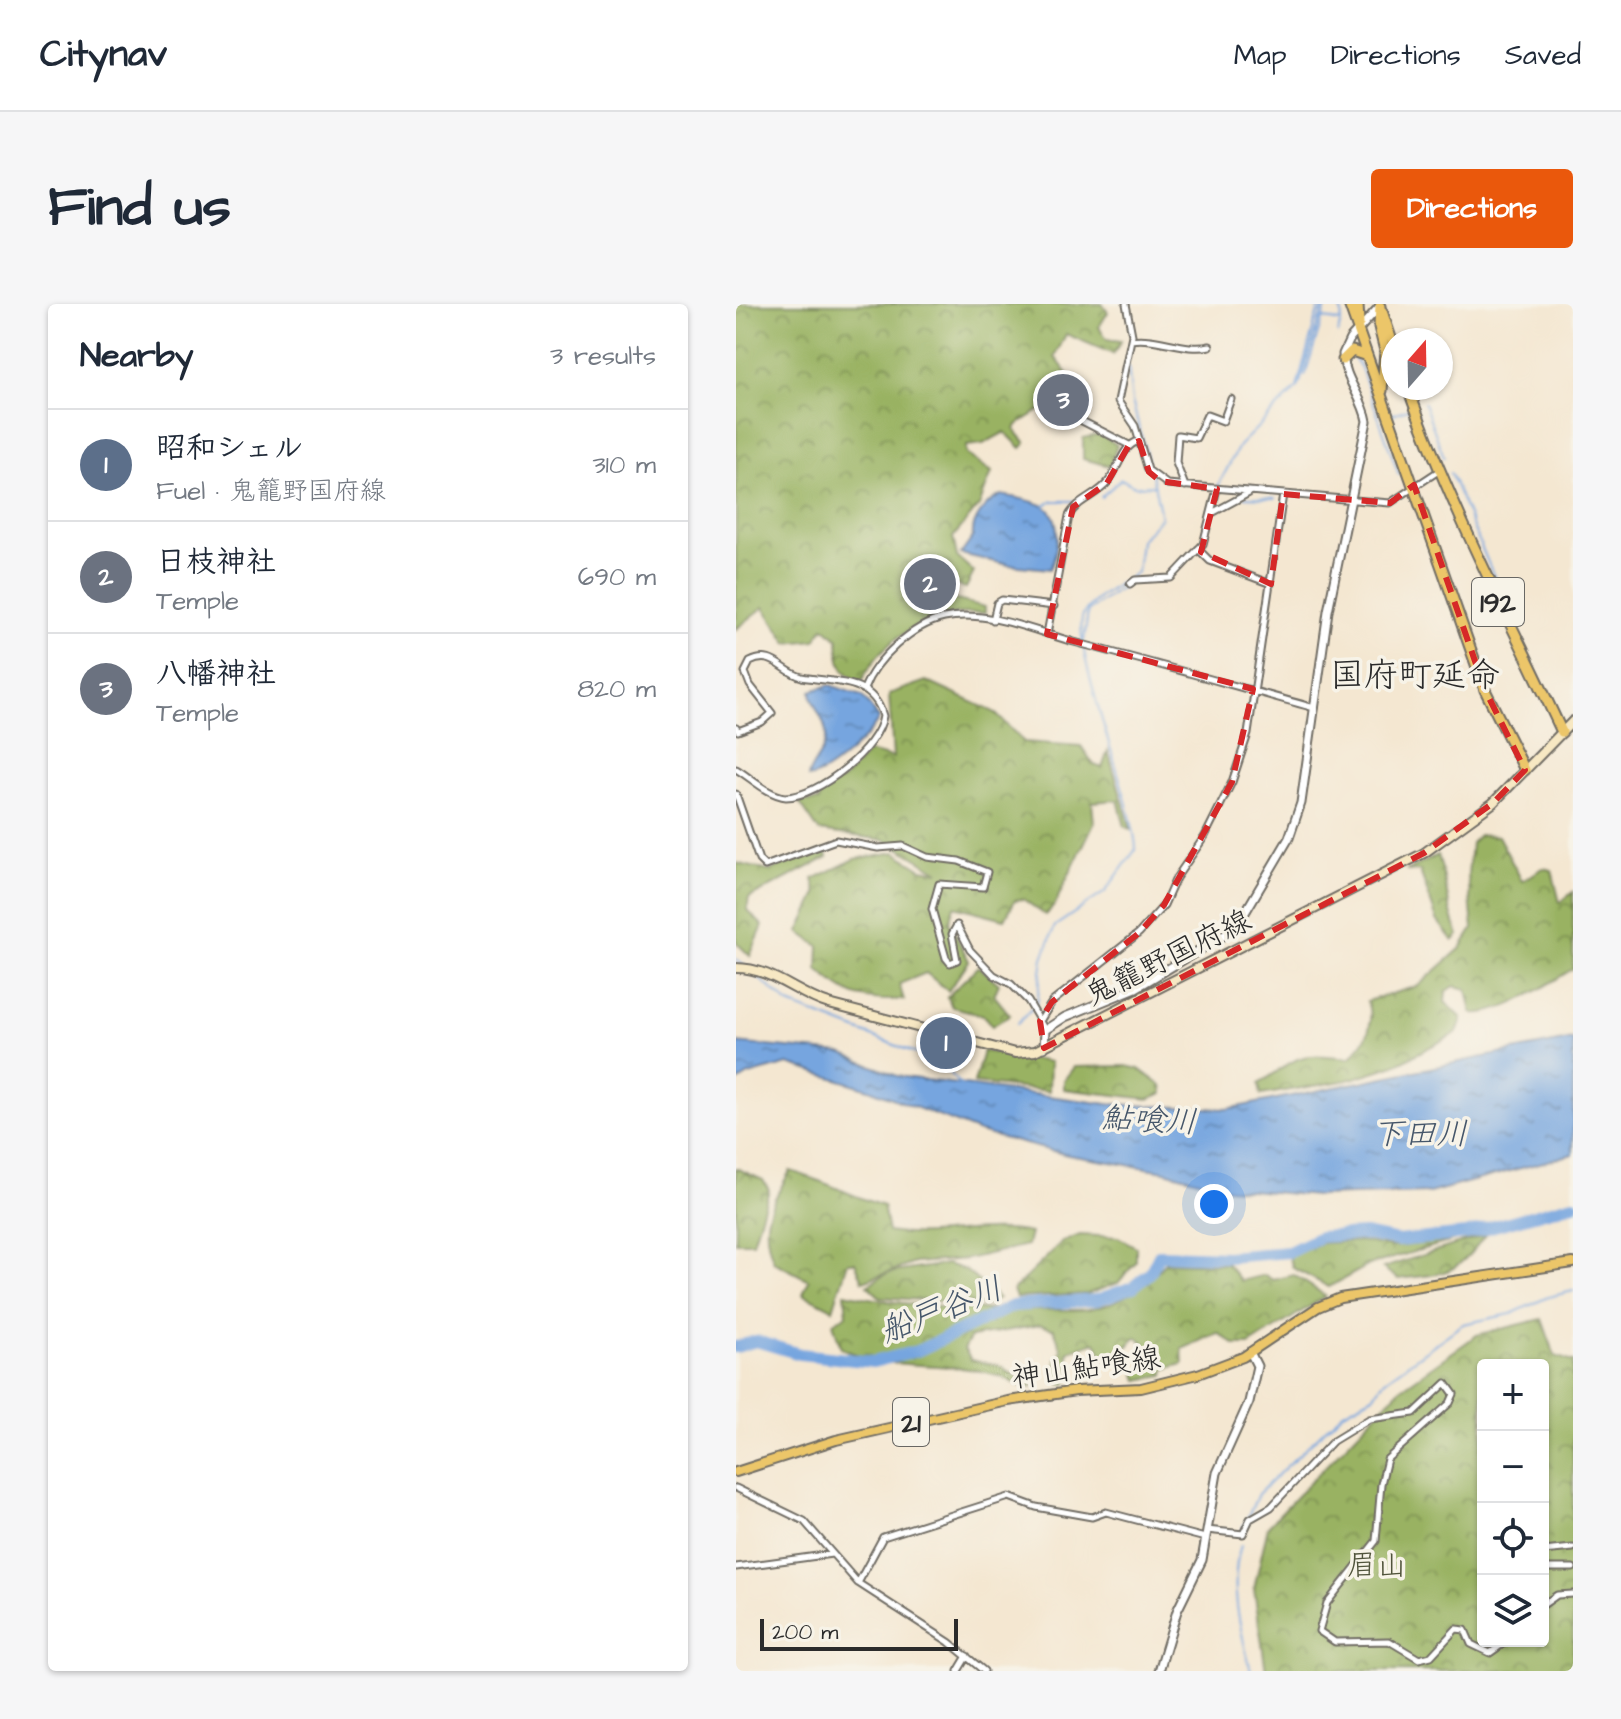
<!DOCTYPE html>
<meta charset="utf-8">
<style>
body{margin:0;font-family:"Architects Daughter","Klee One",sans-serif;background:#f6f6f7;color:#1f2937}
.controls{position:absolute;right:24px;bottom:24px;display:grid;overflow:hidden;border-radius:8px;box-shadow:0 2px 6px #0004}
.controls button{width:72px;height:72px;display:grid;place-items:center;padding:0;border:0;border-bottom:2px solid #e0e1e3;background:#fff;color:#1f2937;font:40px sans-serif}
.compass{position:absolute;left:645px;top:24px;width:72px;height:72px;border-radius:50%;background:#fff;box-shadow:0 2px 6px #0004;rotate:20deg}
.scale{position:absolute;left:24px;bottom:20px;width:198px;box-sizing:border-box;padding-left:8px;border:4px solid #2b2b2b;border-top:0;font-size:22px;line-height:28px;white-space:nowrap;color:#2b2b2b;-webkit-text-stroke:6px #f7f3e8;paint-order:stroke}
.you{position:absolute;left:478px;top:900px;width:28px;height:28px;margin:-20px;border:6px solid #fff;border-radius:50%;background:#1a73e8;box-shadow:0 0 0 12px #1a73e833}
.badge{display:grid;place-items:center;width:52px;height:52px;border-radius:50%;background:#ea580c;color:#fff;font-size:26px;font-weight:700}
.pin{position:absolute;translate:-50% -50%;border:4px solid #fff;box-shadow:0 2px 8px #0006}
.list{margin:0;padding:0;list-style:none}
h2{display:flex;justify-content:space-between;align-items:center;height:104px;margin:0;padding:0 32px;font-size:34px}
h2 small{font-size:26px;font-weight:400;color:#747a83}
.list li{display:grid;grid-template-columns:52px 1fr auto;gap:24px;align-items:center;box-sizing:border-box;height:112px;padding:0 32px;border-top:2px solid #e0e1e3}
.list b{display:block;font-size:30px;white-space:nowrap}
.list p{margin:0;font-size:26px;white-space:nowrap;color:#747a83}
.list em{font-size:26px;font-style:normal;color:#747a83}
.icon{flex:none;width:44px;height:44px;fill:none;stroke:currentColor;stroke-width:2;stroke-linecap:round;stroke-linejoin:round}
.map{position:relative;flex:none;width:837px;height:1367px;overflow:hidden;border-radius:8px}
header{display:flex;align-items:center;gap:48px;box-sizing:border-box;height:112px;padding:0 40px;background:#fff;border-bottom:2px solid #e0e1e3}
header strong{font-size:38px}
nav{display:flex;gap:44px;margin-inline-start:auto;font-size:28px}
.intro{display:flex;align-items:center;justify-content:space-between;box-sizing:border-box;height:192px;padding:0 48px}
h1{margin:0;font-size:56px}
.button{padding:20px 36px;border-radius:8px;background:#ea580c;color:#fff;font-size:28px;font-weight:700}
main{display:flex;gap:48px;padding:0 48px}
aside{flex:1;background:#fff;border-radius:8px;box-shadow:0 2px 6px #0004}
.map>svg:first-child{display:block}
.forest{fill:url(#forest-crowns);stroke:#626e46;stroke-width:2;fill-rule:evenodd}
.water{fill:url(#water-ripples);stroke:#506885;stroke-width:2}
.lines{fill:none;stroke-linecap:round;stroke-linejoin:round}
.stream{stroke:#76a5df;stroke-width:2}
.river{stroke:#76a5df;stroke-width:12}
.minor-casing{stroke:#716d65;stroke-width:9}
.tertiary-casing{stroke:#716d65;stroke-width:11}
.secondary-casing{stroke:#716d65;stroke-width:12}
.primary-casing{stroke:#716d65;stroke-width:12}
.trunk-casing{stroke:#716d65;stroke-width:13}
.minor{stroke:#fff;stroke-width:5}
.tertiary{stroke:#fff;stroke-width:7}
.secondary{stroke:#f7e8c3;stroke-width:8}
.primary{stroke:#ecc669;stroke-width:8}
.trunk{stroke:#ecc669;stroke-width:9}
.marked{fill:none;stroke:#d62828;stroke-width:6;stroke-dasharray:16 10;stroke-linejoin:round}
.labels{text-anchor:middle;stroke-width:7;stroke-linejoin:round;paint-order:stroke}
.shield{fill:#f7f3e8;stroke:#686764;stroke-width:2}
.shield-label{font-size:28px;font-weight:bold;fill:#2b2b2b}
.street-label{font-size:30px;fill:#2b2b2b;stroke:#f7f3e8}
.park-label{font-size:30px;fill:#51543c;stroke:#f7f3e8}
.water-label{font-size:32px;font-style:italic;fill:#45566a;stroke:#f7f3e8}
.quarter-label{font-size:34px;fill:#2b2b2b;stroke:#f7f3e8}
</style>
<header>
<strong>Citynav</strong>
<nav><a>Map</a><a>Directions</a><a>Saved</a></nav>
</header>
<div class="intro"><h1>Find us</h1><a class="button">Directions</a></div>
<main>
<aside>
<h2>Nearby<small>3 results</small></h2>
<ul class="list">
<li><span class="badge" style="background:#5c6f8a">1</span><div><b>昭和シェル</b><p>Fuel · 鬼籠野国府線</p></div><em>310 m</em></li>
<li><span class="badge" style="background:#6b7280">2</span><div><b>日枝神社</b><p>Temple</p></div><em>690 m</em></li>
<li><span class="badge" style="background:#6b7280">3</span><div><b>八幡神社</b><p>Temple</p></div><em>820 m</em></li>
</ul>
</aside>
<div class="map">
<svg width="837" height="1367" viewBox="0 0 837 1367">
<defs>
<pattern id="forest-crowns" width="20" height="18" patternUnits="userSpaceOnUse" patternTransform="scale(2)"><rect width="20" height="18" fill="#99b262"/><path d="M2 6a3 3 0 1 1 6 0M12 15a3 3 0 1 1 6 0" fill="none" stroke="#7d9151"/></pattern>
<pattern id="water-ripples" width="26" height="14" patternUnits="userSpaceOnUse" patternTransform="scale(2)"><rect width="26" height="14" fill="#76a5df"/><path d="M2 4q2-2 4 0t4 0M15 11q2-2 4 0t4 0" fill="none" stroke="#6187b5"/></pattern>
</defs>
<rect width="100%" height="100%" fill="#f7f3e8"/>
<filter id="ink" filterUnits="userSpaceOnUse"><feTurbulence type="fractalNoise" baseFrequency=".0125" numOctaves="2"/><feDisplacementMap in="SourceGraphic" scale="16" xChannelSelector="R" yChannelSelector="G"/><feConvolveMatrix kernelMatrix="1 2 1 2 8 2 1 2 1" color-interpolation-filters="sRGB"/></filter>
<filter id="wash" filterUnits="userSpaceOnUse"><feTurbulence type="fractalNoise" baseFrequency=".006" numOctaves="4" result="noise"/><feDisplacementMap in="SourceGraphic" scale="32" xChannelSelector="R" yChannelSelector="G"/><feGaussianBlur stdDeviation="1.8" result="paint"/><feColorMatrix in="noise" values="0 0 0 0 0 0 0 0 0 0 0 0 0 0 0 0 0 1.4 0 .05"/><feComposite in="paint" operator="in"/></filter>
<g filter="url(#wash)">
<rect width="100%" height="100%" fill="#f4e7d1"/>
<path class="forest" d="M 0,0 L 366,0 L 372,8 L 363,23 L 371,35 L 385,37 L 377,50 L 330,30 L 319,53 L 333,71 L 336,86 L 281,121 L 279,126 L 290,139 L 285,144 L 269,128 L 247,140 L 230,142 L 230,150 L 256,168 L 243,202 L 217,233 L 221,253 L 238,268 L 230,284 C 212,281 202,269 184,264 L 181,286 L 249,303 L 249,309 C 195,307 150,329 125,378 C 103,369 103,357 102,335 L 88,323 L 79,336 L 52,339 L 28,303 L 0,325 Z
M 364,130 L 381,141 L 374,162 L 347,155 L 347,134 Z
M 190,377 L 258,408 L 288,438 L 345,442 L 358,461 L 366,464 L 372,447 L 395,525 L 389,523 L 382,496 L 356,498 L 358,519 L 318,602 L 309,611 L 287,595 L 279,596 L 269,615 L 218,602 L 213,618 L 233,657 L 212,687 L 190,669 L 163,680 L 168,696 C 127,697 113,694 82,666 L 83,642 L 63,628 L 81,590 L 77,575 L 119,555 L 159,548 L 186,565 L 203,568 L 149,536 L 83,527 L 63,498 L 83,497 L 85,486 L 107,476 L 132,448 L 157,454 L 153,390 Z
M 743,531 L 762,532 L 786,577 L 807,564 L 816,566 L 824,599 L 837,588 L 837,665 C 811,680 767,712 736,709 L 731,685 L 719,682 L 710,687 L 709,698 L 726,714 L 721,729 L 659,761 L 612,776 L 525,791 L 523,780 C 567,750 560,749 614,754 C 632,735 639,723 631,697 L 682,682 L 725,644 L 737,625 L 732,571 L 735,539 Z
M 88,546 L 92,553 L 13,594 L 11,606 L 27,622 L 14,652 L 0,638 L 0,559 L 33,567 Z
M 702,551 C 711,578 711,606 723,631 L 717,637 L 701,616 L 684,567 L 670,567 Z
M 242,662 L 263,680 L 258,691 L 274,711 L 256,722 L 247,711 L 216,703 L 211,693 Z
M 247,747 L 314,758 L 313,787 L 238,779 Z
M 390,762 L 403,765 L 426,782 L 427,789 L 413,795 L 328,785 L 328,776 L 338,763 Z
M 0,864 L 27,876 L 33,886 L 17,938 L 0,938 Z
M 54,867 C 87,876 115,892 147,902 L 152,928 C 200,936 246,919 294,929 L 291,941 L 231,955 L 179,959 L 127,977 L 119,958 L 112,958 L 97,1005 L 67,990 L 73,976 L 38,958 C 22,917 34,904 54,867 Z
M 344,931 L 382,933 L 400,943 L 400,958 L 382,979 L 351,990 L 280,994 L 277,986 L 326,938 Z
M 749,931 C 719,973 710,969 662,975 L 647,964 Z
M 719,936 L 633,961 L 593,983 L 557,964 L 553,952 L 585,939 L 625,937 L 656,943 Z
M 429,958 L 491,960 L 505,977 L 529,971 L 537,976 L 558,971 L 590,992 L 513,1041 L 499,1041 L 482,1029 L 446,1045 L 447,1060 L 429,1065 L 428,1071 L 402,1076 L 400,1070 L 413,1058 L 409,1039 L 400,1033 L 391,1043 L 368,1055 L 360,1038 L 333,1047 L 331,1080 L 322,1079 L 320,1055 L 326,1047 L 318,1025 L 304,1021 L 235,1033 L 228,1045 L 235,1056 L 262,1061 L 297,1082 L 289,1084 C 229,1048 166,1074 105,1044 L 97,1019 L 111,1011 L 109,989 C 174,1004 244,1007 310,1006 C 324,1005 340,1007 353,1005 C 385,999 410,983 429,958 Z
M 211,960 L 229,966 L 262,994 L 254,1001 L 144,993 L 131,981 L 152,969 Z
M 806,1015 L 819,1052 L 837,1058 L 837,1367 L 530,1367 L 518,1285 L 532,1222 L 663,1086 L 741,1031 ZM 747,1061 L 807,1061 L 807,1337 L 747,1337 Z"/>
<path class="water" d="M 265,191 C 277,193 300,197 310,203 C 327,215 321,251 314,265 L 273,261 L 225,250 L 237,233 C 235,215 250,199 265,191 Z
M 94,381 L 126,392 L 143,414 C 134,433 92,471 72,474 C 73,462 89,450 90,434 C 91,415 75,403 75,387 Z
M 837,735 L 837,850 L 693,889 L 580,892 L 492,884 L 429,867 L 332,851 L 243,828 L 133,785 L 52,760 L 13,771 L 0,779 L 0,739 L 105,749 L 161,772 L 372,800 L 491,805 Z"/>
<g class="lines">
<path class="stream" d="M 588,15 L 605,18
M 602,30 L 606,11 L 603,0
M 617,53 L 625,64 L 663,171
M 392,62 L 396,97 L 412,157
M 569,71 L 591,0
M 561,83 L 584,0
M 688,99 L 708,153
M 657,110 L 674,104
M 714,169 L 767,294
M 482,182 L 503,142 L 563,82 L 588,0
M 365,193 L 385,175 L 399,182 L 419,181
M 509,193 L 540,194
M 308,202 L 317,197 L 339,197
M 348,337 L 352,307 L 391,280
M 0,655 L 8,662
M 19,671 L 53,700 L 205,759 L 225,782
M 281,720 L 301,699 L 307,654 L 319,622 L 369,588 L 400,545 C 398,498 331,335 348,309 C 359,292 386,280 401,268 L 405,236 L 425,213 L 416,170
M 506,1226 L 522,1190 L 606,1109 L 637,1092 L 649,1076 L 727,1020 L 775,1010 L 812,993 L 837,987
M 505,1241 C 492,1281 505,1328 515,1367"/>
<path class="river" d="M 0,1043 L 20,1037 L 64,1050 L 137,1058 L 181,1047 L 277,1002 L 361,996 L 397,983 L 414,969 L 423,951 L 491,953 L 553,948 L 584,933 L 628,930 L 662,937 L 730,930 L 837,900"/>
</g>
</g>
<g filter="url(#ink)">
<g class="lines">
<defs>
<path id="minor" d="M 390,0 L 396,31 L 382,97 L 399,122 L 412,166 L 431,180 L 654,199 L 704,166
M 395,36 C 422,32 448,48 474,42
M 346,117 L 393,141
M 449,182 L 440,159 L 442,131 L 460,134 L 471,111 L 487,117 L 495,95
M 476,209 L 513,189
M 462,245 L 474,257 L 535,280
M 394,280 L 399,276 L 435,274 L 467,240 L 481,185
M 257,316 L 261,299 L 266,296 L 318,302
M 311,330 L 333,212 C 341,196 361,192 372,178 C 383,165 386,141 403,137
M 128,385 C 139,356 176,321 208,314 C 250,305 298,327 338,338 C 419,359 499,382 579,404
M 0,424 L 2,427 L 26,418 L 36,409 L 14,381 L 9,368 L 14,358 C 37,346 46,368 66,373 C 97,379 136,373 147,412 C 143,444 82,493 50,493 C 33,492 14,473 0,465
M 0,490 L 23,556 L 29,562 L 100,536 L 142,544 L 167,542 L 191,553 L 223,557 L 251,568 L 247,583 L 203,580 L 196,605 L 210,654 L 214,659 L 221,656 L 216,630 L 221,621 L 234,646 L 258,671 L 275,680 L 292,697 L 309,726
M 304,717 L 316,698 L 403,629 L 428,601 L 440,574 L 469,532 L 496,478 L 512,430 L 547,190
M 0,1184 L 68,1217 L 122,1279 L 213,1338 L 248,1367
M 471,1226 L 507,1230 L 514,1215 L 535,1203 L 597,1137 L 633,1115 L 678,1109 L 710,1079 L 718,1090 L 714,1099 L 651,1155 L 645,1180 L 640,1237 L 591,1299 L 583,1327 L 599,1338 L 653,1337 L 683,1355 L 695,1352 L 720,1325 L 729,1326 L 735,1340 L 754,1349 L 771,1337
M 807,1247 L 837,1244
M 0,1263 L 96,1250
M 807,1264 L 837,1264
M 122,1279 L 147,1233 L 273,1193 L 300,1203 L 356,1213 L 370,1208 L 469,1234
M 807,1301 L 821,1291 L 837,1290
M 222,1367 L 231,1352"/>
<path id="tertiary" d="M 308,744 L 309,726 L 329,713 L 400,684 L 492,629 L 510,607 L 553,534 L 565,499 L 592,307 L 631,117 C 627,93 608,75 607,50 L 614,35 L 644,2
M 423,1367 L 441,1307 L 466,1256 L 481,1169 L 513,1098 L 521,1062 L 514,1048"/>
<path id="secondary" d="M 0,664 C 36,664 60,690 93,700 L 279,749 L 299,747 L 688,549 L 757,499 L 837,417"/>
<path id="primary" d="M 0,1168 L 100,1136 L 272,1097 L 340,1087 L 405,1084 L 462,1070 L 507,1053 L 582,1003 L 604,994 L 837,959"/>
<path id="trunk" d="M 613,0 L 749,386 L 789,466
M 622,0 L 623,20
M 644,2 L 643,23 L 649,47 L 646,87
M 646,7 L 657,40
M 607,56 L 616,47 L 631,52
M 672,84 C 714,203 773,314 826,428"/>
</defs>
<use href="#minor" class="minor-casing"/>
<use href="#tertiary" class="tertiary-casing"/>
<use href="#secondary" class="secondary-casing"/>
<use href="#primary" class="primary-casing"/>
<use href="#trunk" class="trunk-casing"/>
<use href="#minor" class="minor"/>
<use href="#tertiary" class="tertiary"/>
<use href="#secondary" class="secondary"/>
<use href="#primary" class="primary"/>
<use href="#trunk" class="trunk"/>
</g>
</g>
<path class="marked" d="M 403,137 L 413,168 L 424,177 L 481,185 L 465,248 L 535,280 L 547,190 L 654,199 L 678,181 L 749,386 L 789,466 L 757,499 L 688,549 L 308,744 L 304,717 L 316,698 L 403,629 L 428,601 L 496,478 L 517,385 L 311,330 L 337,203 L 371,179 L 393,141 Z"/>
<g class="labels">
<g class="shield">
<rect x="736" y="274" width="52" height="48" rx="6"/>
<rect x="157" y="1094" width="36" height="48" rx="6"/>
</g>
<g class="shield-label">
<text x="762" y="308">192</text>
<text x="175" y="1128">21</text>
</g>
<g class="street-label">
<text transform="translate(432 653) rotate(-26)" y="10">鬼籠野国府線</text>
<text transform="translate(350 1063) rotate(-8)" y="10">神山鮎喰線</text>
</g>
<g class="park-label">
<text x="641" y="1271">眉山</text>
</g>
<g class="water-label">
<text transform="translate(413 815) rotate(3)" y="11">鮎喰川</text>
<text x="684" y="840">下田川</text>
<text transform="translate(205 1005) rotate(-21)" y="11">船戸谷川</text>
</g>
<g class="quarter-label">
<text x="679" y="382">国府町延命</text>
</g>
</g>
</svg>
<div class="controls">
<button>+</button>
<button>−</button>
<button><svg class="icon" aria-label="locate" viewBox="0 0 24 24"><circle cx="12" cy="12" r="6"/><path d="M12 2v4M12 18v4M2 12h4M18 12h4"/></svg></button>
<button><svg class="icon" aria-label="layers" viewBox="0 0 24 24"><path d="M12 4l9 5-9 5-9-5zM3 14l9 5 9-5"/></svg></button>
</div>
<svg class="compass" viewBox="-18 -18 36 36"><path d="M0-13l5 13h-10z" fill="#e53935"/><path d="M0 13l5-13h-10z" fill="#747a83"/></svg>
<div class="scale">200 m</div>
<div class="you"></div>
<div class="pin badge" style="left:210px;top:739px;background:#5c6f8a">1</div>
<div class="pin badge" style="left:194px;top:280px;background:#6b7280">2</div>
<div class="pin badge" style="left:327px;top:96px;background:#6b7280">3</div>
</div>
</main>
